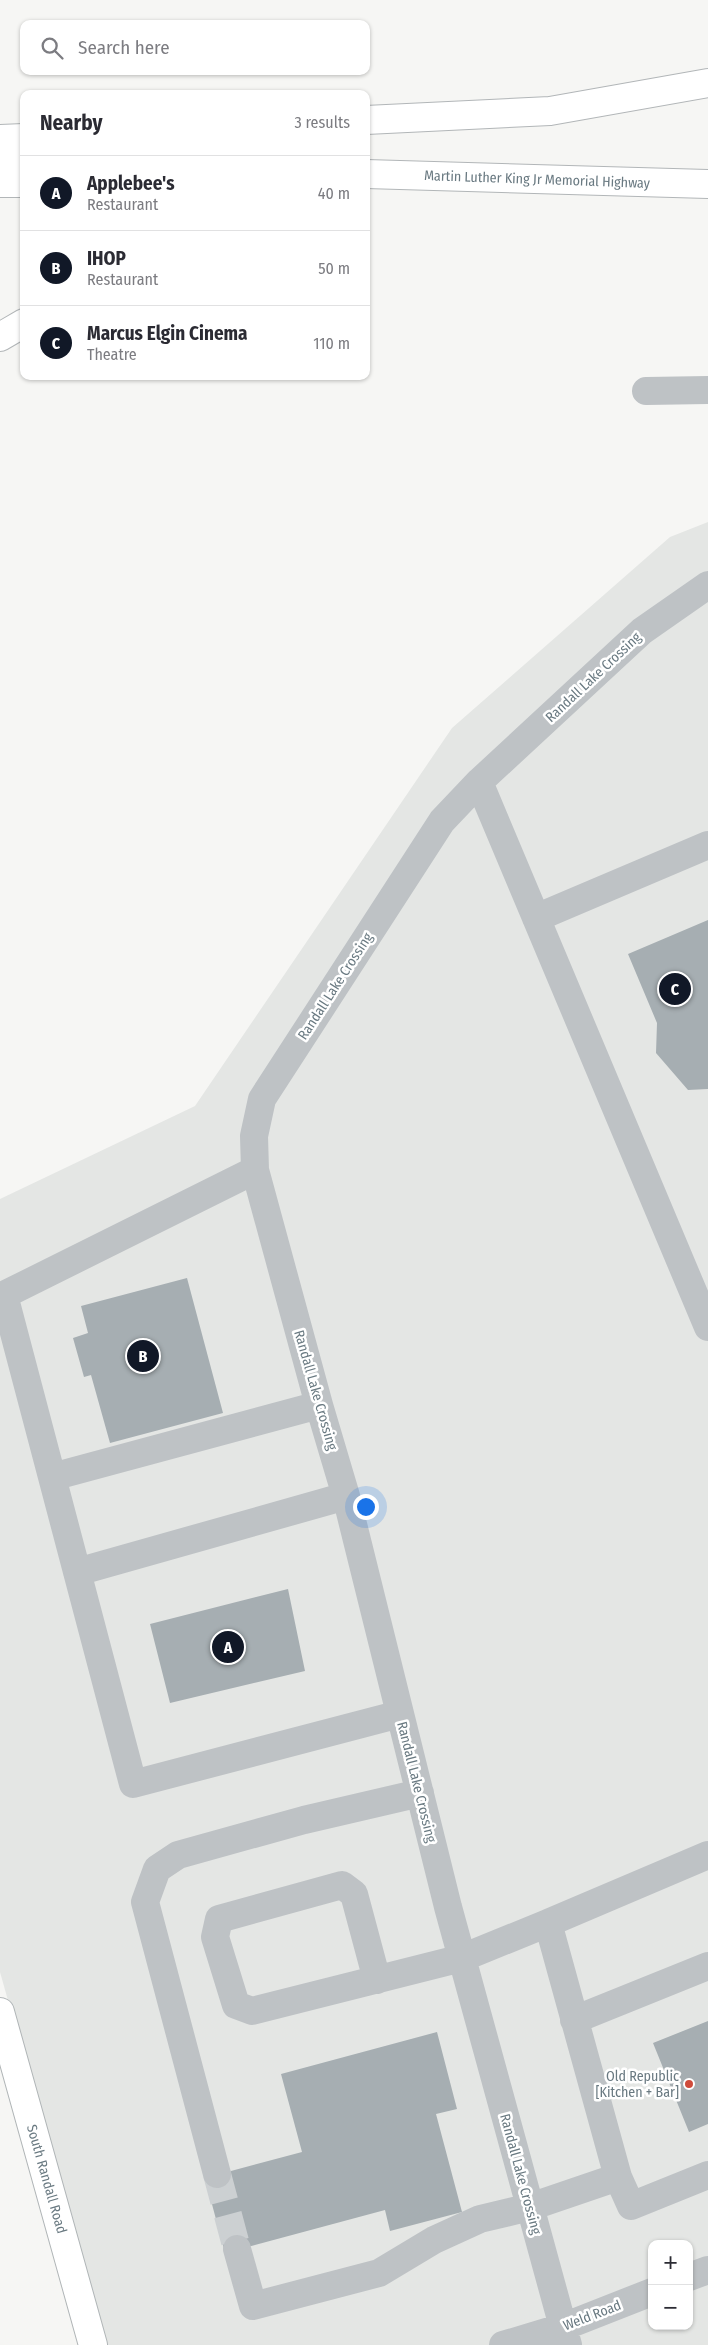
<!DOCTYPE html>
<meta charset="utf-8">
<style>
body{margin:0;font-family:"Fira Sans Condensed",sans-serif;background:#f2f2f3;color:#2b2b33}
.controls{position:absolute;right:15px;bottom:15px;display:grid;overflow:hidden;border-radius:10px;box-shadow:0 1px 4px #0004}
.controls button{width:45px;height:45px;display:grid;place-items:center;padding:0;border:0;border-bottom:1px solid #e1e1e2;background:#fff;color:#2b2b33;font:25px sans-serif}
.you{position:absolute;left:365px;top:1506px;width:18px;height:18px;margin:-12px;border:4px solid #fff;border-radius:50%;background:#1a73e8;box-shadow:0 0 0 8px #1a73e833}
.badge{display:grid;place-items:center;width:32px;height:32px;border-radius:50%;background:#111827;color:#fff;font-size:16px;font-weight:700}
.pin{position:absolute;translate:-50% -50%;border:2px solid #fff;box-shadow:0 1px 5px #0006}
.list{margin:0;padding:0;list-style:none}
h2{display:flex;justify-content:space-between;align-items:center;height:65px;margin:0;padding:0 20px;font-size:21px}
h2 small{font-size:16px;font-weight:400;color:#7c7c81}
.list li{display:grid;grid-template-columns:32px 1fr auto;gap:15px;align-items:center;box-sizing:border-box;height:75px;padding:0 20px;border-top:1px solid #e1e1e2}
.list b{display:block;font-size:19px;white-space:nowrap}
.list p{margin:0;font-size:16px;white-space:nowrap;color:#7c7c81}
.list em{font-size:16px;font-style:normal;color:#7c7c81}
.icon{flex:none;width:28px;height:28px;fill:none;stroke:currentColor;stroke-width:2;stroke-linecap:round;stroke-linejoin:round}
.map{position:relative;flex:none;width:708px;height:2345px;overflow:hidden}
.search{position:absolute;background:#fff;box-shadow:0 1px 4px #0004;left:20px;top:20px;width:350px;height:55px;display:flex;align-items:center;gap:12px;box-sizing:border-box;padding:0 18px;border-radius:10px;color:#7c7c81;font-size:19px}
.panel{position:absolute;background:#fff;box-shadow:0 1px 4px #0004;left:20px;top:90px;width:350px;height:290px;border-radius:10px}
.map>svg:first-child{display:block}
.built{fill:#e4e6e4;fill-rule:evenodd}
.building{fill:#a6aeb2}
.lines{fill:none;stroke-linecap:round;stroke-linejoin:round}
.minor-tunnel{stroke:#ccd0d2;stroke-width:28;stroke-dasharray:28 14;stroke-linecap:butt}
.major-casing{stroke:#b0b5b7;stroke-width:30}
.highway-casing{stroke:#b2b6b8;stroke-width:30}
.minor{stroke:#bec2c5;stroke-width:28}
.major{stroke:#fff;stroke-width:28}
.highway{stroke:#fff;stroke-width:28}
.poi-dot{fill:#cf4b3b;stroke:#fff;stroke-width:2}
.labels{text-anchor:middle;stroke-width:5;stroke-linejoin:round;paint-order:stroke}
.street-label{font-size:14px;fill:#697981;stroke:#fff}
.poi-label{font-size:14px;fill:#697981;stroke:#fff;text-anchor:end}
</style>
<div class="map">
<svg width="708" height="2345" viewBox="0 0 708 2345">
<rect width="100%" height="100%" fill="#f6f6f4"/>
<path class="built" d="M 708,522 L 708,2345 L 105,2345 L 0,1972 L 0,1199 L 195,1106 L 452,728 L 670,537 ZM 652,2244 L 689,2244 L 689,2326 L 652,2326 Z"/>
<path class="building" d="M 708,920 L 708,1089 L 688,1090 L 656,1053 L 657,1023 L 628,954 Z
M 187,1278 L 223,1413 L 110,1443 L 91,1375 L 84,1377 L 73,1338 L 88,1333 L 81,1306 Z
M 288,1589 L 305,1671 L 170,1703 L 150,1624 Z
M 708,2021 L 708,2124 L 689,2132 L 653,2043 Z
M 437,2032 L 457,2109 L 436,2114 L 462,2212 L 390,2231 L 385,2210 L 225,2253 L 205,2178 L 302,2152 L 281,2074 Z"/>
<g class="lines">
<path class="minor-tunnel" d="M 217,2174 L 237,2249"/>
<defs>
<path id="major" d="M 0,2012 L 93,2345"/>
<path id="highway" d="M 366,120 L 550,111 L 708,83
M 0,139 L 24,138
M 0,158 L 24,159
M 366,174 L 708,184
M 0,183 L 24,183
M 0,337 L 24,323"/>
</defs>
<use href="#major" class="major-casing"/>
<use href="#highway" class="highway-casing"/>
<path class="minor" d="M 646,391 L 708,390
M 479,782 L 708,1327
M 536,918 L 708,845
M 255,1170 L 4,1295 L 133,1784 L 400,1714
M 52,1477 L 319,1405
M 77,1572 L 346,1496
M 548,1923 L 708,1855
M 574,2020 L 708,1966
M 217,2174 L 145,1902 L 157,1869 L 178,1855 L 304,1820 L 420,1793
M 618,2177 L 631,2206 L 708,2175
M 237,2249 L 253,2306 L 379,2273 L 434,2240 L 480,2219 L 530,2207 L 618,2177 L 548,1923 L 462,1958 L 252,2011 L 236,2005 L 215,1937 L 219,1919 L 342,1885 L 354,1894 L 377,1980
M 689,2277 L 708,2270
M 503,2345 L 563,2327 L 652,2292
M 568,2345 L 448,1907 L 346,1496 L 319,1405 L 255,1170 L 254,1136 L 262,1099 L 442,821 L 479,782 L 642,631 L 708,585"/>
<use href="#major" class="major"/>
<use href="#highway" class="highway"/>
</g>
<circle class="poi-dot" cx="689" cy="2084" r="5"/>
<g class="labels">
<g class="street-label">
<text transform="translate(537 179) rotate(2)" y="5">Martin Luther King Jr Memorial Highway</text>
<text transform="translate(593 677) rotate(-43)" y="5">Randall Lake Crossing</text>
<text transform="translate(335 986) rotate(-57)" y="5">Randall Lake Crossing</text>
<text transform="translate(316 1390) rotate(74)" y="5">Randall Lake Crossing</text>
<text transform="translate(417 1782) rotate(76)" y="5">Randall Lake Crossing</text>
<text transform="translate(521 2174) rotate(75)" y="5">Randall Lake Crossing</text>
<text transform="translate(47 2179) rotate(74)" y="5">South Randall Road</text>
<text transform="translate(592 2315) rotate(-21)" y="5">Weld Road</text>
</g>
<g class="poi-label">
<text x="679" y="2081">Old Republic<tspan x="679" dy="16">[Kitchen + Bar]</tspan></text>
</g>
</g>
</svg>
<div class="controls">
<button>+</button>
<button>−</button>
</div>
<div class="you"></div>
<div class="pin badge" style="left:228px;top:1647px">A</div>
<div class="pin badge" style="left:143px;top:1356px">B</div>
<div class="pin badge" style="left:675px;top:989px">C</div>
<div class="search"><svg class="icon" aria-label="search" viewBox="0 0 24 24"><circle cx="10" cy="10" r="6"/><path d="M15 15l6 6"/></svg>Search here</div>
<section class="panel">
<h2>Nearby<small>3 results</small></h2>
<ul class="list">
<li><span class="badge">A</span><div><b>Applebee's</b><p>Restaurant</p></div><em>40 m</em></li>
<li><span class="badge">B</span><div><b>IHOP</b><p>Restaurant</p></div><em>50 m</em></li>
<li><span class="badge">C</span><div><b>Marcus Elgin Cinema</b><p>Theatre</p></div><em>110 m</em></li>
</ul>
</section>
</div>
